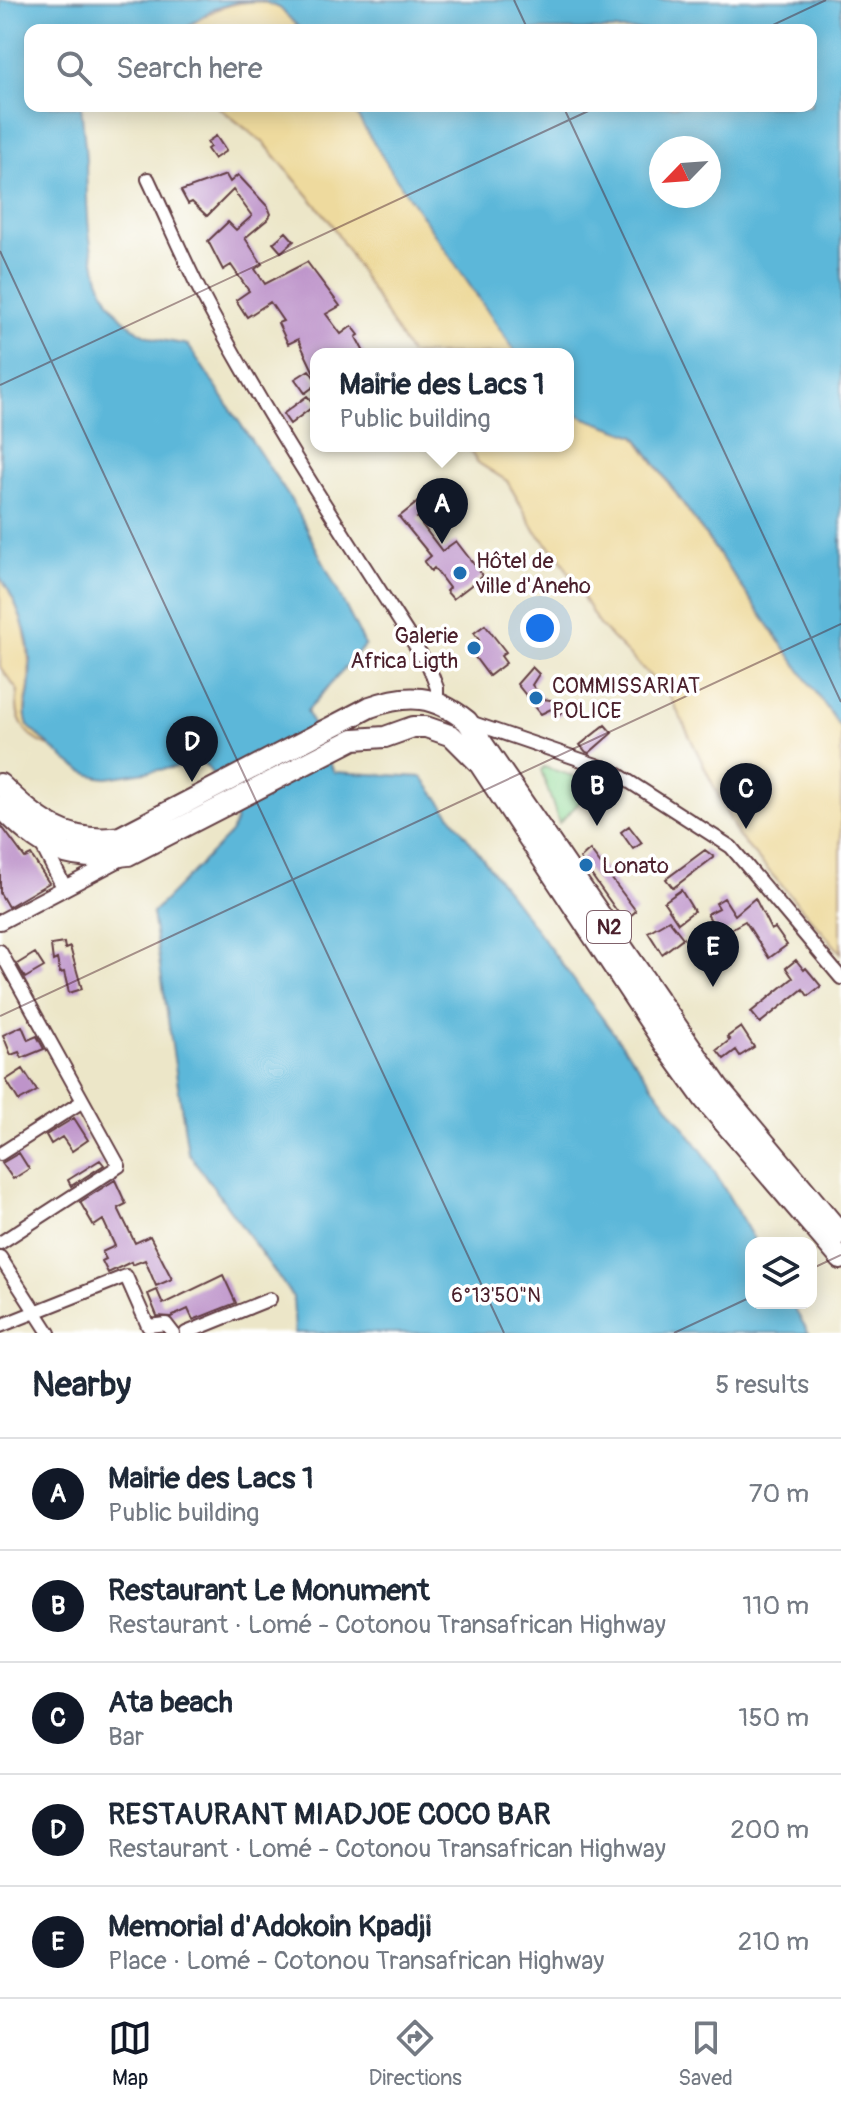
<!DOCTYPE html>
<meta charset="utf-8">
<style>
body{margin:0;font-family:Pangolin,sans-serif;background:#f2f2f3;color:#1f2937}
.controls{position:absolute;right:24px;bottom:24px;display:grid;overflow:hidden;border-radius:16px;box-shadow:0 4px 20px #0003}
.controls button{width:72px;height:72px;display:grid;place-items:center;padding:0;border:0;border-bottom:2px solid #e0e1e3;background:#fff;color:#1f2937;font:40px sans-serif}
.compass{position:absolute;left:649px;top:136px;width:72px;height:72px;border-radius:50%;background:#fff;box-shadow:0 4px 20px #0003;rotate:245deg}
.you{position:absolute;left:540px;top:628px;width:28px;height:28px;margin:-20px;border:6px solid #fff;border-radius:50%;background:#1a73e8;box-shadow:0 0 0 12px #1a73e833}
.badge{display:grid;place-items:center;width:52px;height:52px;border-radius:50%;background:#111827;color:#fff;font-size:26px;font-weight:700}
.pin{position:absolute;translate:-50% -66px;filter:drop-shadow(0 2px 4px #0008)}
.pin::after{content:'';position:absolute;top:42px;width:28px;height:24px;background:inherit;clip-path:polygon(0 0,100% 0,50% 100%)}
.popup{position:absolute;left:310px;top:348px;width:264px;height:104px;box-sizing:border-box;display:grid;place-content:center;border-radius:16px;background:#fff;filter:drop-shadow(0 2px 6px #0005);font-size:26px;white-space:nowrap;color:#747a83}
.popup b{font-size:30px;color:#1f2937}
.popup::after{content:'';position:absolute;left:50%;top:100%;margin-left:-16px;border:16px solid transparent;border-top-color:#fff}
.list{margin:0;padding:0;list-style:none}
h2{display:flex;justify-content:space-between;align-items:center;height:104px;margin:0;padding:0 32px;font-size:34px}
h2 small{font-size:26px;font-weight:400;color:#747a83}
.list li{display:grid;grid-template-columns:52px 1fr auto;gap:24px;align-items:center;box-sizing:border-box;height:112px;padding:0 32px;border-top:2px solid #e0e1e3}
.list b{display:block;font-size:30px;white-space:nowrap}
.list p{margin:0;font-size:26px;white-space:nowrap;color:#747a83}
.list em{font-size:26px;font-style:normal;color:#747a83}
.icon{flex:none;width:44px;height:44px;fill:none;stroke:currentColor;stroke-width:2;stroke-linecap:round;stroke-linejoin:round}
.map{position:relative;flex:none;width:841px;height:1333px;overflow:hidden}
.search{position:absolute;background:#fff;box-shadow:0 4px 20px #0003;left:24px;right:24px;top:24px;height:88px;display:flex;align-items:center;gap:20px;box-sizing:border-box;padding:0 28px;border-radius:16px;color:#747a83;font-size:30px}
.sheet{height:664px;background:#fff}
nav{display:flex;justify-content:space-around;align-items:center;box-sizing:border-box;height:112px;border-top:2px solid #e0e1e3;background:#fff;font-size:22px;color:#747a83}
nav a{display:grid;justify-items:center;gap:4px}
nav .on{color:#111827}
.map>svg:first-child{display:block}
.green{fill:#90d995;stroke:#6d7c60;stroke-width:2}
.sand{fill:#eeda9e;stroke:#9c7c64;stroke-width:2}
.water{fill:#5bb7d9;stroke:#526b82;stroke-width:2;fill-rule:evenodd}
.building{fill:#be94ca}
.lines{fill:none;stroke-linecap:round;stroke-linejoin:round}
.minor-casing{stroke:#623d43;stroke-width:16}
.tertiary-casing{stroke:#623d43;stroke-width:18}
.trunk-casing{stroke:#623d43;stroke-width:24}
.minor{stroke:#fff;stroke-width:12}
.tertiary{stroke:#fff;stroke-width:14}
.trunk{stroke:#fff;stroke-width:20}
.ticks{fill:none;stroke:#4a1f2b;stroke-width:2;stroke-opacity:0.45}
.poi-dot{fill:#1f6fb2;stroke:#fff;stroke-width:3}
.labels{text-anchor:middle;stroke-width:7;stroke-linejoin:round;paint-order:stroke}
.shield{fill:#fff;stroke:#80626b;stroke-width:2}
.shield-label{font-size:20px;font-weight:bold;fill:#4a1f2b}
.poi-label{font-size:22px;fill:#4a1f2b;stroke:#fff;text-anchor:start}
.ticks-label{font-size:20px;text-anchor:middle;fill:#4a1f2b;stroke:#fff;stroke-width:7;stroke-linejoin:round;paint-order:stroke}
</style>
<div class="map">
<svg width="841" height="1333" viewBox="0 0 841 1333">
<rect width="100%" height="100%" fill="#fff"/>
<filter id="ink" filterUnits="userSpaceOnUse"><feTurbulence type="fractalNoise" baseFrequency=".0125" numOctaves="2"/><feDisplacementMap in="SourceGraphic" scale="16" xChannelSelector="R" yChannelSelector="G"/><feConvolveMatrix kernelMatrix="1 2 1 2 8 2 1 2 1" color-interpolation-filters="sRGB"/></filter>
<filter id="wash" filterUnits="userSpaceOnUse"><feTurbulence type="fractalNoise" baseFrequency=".006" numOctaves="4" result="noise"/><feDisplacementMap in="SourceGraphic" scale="32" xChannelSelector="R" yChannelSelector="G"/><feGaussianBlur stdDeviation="1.8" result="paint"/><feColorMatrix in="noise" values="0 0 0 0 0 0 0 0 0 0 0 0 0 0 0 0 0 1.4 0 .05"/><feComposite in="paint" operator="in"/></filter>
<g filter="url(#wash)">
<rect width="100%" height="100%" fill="#ece6c8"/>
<path class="green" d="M 544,767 L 598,784 L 559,823 L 541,770 Z"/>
<path class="sand" d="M 262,1 L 280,8 L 301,30 L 183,30 C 212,10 227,2 262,1 Z
M 217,106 L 351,106 L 392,172 L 517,354 L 410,354 L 329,220 L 265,144 Z
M 568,408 L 585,418 L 635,436 L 841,728 L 841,953 L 738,836 L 670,696 L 599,625 L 559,556 L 536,532 L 507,481 L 477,462 L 467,446 L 568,446 Z
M 0,577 C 23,609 31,645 29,685 C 28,699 22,707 27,722 C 31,732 46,741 54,748 C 26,739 13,720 18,691 L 0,667 Z"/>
<path class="water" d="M 0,0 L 841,0 L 841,728 L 636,436 L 585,418 L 568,408 L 568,354 L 517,354 L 392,172 L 351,106 L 811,106 L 811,30 L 301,30 L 280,8 L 262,1 L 237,2 L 213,9 L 183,30 L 30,30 L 30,106 L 81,106 C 83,125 85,143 86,162 C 88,220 84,305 146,335 C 158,341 175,342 188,345 L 295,506 L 365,645 L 307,711 L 334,772 L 422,777 L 704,1154 L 756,1243 L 751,1243 L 751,1303 L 791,1303 L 809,1333 L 295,1333 L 293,1297 L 188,1152 L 152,913 L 231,833 L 236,820 C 228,800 219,778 203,763 L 107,778 C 76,777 51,745 28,726 C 23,711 27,704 29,690 C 35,650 22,609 0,577 ZM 661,148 L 709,148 L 709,196 L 661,196 Z"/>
<g id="blocks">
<path class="building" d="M 216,136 L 226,151 L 214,159 L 207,149 L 210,147 L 207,142 Z
M 226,175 L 230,182 L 238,175 L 268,207 L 271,214 L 268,219 L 245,238 L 262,264 L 255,269 L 265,284 L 307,262 L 340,306 L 326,314 L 341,334 L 352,326 L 359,335 L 356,337 L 365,354 L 316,354 L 316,377 L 298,339 L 288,344 L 278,323 L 283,321 L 270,302 L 247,317 L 236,300 L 249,291 L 231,265 L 223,270 L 208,241 L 228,222 L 236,230 L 252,216 L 233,190 L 207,216 L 192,202 L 188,204 L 181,191 Z
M 286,232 L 294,241 L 281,252 L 273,243 Z
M 309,370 L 316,380 L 316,385 L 305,393 L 295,379 Z
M 307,396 L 315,405 L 290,424 L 283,414 Z
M 433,490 L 440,499 L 417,518 L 442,551 L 456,541 L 483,576 L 453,599 L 446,591 L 449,588 L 434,568 L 431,571 L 424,562 L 431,556 L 399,517 Z
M 485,625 L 506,652 L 501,656 L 506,663 L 489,676 L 468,648 L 479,640 L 474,633 Z
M 532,667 L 539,674 L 532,685 L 543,699 L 565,702 L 561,704 L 566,709 L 557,717 L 551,709 L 541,714 L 517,684 Z
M 605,725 L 612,733 L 589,753 L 586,752 L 580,745 Z
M 0,824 L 25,858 L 31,855 L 49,883 L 8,907 L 0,893 Z
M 629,826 L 642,843 L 633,849 L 621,832 Z
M 590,850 L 636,911 L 624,921 L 580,859 Z
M 705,850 L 714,857 L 673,888 L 666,879 Z
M 681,890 L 694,911 L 678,923 L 664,902 Z
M 724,898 L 735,915 L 755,898 L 771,930 L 775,928 L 787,945 L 769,958 L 745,921 L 720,935 L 707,914 L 719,908 L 716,903 Z
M 669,920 L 683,938 L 662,954 L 648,932 Z
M 64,943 L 65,949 L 70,947 L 82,989 L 69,993 L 64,972 L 60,973 L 57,959 L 53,961 L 51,945 Z
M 35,953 L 44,967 L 25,978 L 17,964 Z
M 796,960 L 804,970 L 806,968 L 821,986 L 808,996 L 803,989 L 760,1023 L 751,1012 L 793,978 L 786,968 Z
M 22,1026 L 28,1040 L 37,1036 L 44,1049 L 22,1058 L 19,1052 L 11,1055 L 3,1035 Z
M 741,1027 L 754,1047 L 740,1056 L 736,1050 L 724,1059 L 717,1050 L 730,1040 L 727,1037 Z
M 23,1069 L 37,1091 L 19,1101 L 6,1080 Z
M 74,1118 L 88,1140 L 72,1151 L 62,1137 L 51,1144 L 46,1135 Z
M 19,1153 L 29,1169 L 13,1179 L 2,1163 Z
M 100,1160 L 104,1165 L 71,1186 L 68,1180 Z
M 115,1180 L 126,1204 L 118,1208 L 135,1243 L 150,1236 L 172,1279 L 156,1286 L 145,1260 L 132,1265 L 131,1262 L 108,1273 L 102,1261 L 106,1259 L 102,1252 L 115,1246 L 103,1220 L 94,1226 L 80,1202 Z
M 223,1275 L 236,1303 L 193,1320 L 188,1309 L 171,1317 L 157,1316 L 148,1294 L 157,1290 L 163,1304 Z"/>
</g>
</g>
<g filter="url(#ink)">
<use href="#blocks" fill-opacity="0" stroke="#623d43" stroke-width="2"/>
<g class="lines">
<defs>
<path id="minor" d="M 148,179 C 165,215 181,253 199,289 C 267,420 350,543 429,667 L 437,688 L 437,701
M 470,722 L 611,770 L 731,847 L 841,978
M 0,951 L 119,1166 L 0,1243
M 0,1154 L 83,1101
M 0,1257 L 49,1333
M 0,1326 L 126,1276 L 148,1326 L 166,1324 L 173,1333
M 186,1333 L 270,1299"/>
<path id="tertiary" d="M 42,844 L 64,887
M 0,922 L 120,859"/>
<path id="trunk" d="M 0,784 C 36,819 66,845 120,837 L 370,707 C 409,693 434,695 467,721 L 719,1088 L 841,1234
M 0,806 C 42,849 67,864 128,855 L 354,739 L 385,737 L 413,727 L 426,727 L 452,736 L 479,763 L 668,1049 L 704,1099 L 841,1259"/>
</defs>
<use href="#minor" class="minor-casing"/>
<use href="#tertiary" class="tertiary-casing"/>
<use href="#trunk" class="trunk-casing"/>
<use href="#minor" class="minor"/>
<use href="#tertiary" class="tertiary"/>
<use href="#trunk" class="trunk"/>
</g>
</g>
<path class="ticks" d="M 514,0 L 528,30M 762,30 L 826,0M 563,106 L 841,702M 0,251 L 504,1333M 0,385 L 599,106M 0,1016 L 841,624M 811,1269 L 841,1255M 674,1333 L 751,1297"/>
<g class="poi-dot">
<circle cx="460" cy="573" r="8"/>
<circle cx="474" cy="648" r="8"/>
<circle cx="536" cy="698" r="8"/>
<circle cx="586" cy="865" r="8"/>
</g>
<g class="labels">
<rect class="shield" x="587" y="911" width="44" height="32" rx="6"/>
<g class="shield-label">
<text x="609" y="934">N2</text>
</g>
<g class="poi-label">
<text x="476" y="568">Hôtel de<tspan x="476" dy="25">ville d'Aneho</tspan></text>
<text x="458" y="643" text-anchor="end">Galerie<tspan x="458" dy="25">Africa Ligth</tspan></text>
<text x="552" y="693">COMMISSARIAT<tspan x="552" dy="25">POLICE</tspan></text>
<text x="602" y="873">Lonato</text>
</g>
</g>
<g class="ticks-label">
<text x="496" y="1302">6°13'50"N</text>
</g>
</svg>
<div class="controls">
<button><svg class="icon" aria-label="layers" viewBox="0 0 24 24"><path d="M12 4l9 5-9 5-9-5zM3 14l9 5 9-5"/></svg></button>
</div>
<svg class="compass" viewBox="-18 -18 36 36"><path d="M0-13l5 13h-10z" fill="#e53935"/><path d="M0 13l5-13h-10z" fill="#747a83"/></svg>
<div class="you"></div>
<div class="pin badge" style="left:442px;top:544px">A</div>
<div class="popup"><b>Mairie des Lacs 1</b>Public building</div>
<div class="pin badge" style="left:597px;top:826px">B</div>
<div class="pin badge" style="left:746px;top:829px">C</div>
<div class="pin badge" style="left:192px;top:782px">D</div>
<div class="pin badge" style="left:713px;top:987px">E</div>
<div class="search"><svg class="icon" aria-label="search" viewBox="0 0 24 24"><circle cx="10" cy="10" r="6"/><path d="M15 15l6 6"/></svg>Search here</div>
</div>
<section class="sheet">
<h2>Nearby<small>5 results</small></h2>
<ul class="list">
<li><span class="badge">A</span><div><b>Mairie des Lacs 1</b><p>Public building</p></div><em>70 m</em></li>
<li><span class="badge">B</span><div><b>Restaurant Le Monument</b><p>Restaurant · Lomé - Cotonou Transafrican Highway</p></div><em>110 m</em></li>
<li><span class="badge">C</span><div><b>Ata beach</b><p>Bar</p></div><em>150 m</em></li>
<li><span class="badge">D</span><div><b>RESTAURANT MIADJOE COCO BAR</b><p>Restaurant · Lomé - Cotonou Transafrican Highway</p></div><em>200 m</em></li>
<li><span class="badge">E</span><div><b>Memorial d'Adokoin Kpadji</b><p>Place · Lomé - Cotonou Transafrican Highway</p></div><em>210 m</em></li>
</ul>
</section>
<nav>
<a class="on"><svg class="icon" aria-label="map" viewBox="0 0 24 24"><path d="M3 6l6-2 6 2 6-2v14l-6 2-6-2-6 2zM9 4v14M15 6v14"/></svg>Map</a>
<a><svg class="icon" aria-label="directions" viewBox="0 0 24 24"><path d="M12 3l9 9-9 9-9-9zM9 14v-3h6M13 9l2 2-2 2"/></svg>Directions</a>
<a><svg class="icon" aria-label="saved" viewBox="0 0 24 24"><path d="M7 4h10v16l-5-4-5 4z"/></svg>Saved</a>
</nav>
